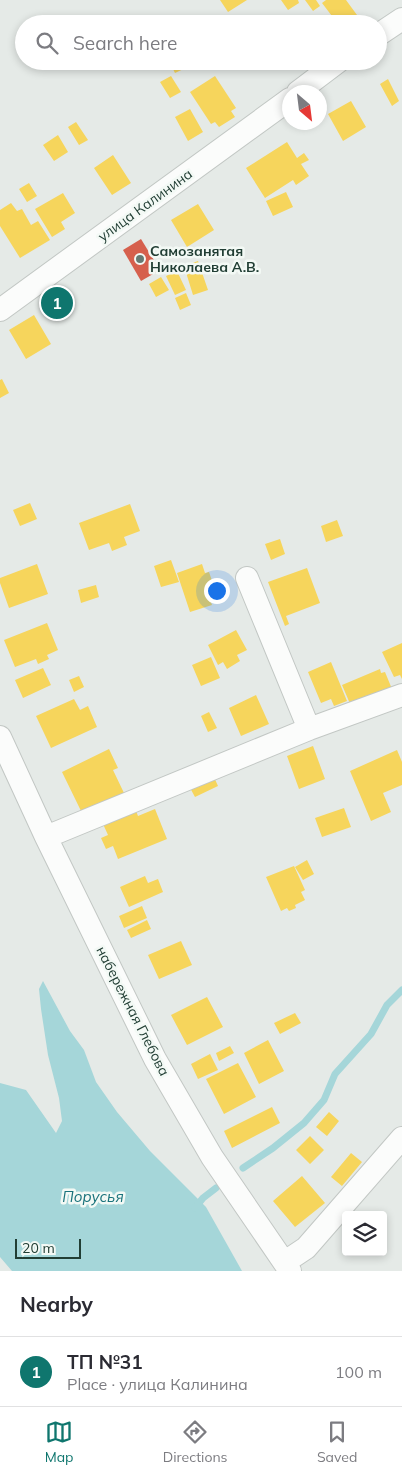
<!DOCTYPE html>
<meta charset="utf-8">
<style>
body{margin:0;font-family:Mulish,sans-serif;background:#f2f2f3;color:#2b2b33}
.controls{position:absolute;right:15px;bottom:15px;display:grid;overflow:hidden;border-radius:5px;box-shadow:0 2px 8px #0003}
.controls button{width:45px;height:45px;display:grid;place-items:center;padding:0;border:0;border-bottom:1px solid #e1e1e2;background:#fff;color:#2b2b33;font:25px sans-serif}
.compass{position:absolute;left:282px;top:85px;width:45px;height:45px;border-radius:50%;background:#fff;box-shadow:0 2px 8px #0003;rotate:152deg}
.scale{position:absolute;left:15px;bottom:12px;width:66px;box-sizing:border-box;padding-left:5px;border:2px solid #213e34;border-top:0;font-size:14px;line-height:18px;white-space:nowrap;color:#213e34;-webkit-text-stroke:4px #f3f9f5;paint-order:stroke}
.you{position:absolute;left:216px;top:590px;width:18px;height:18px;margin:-12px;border:4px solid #fff;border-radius:50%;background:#1a73e8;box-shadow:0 0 0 8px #1a73e833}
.badge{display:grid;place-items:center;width:32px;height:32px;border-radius:50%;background:#0f766e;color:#fff;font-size:16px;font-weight:700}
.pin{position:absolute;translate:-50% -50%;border:2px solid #fff;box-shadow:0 1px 5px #0006}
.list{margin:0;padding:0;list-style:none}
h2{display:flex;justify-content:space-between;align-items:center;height:65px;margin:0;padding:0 20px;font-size:21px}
h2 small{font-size:16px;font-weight:400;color:#7c7c81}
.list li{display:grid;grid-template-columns:32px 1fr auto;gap:15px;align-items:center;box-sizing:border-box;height:70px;padding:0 20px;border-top:1px solid #e1e1e2}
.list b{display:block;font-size:19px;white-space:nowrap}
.list p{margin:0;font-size:16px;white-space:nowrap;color:#7c7c81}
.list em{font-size:16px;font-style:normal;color:#7c7c81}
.icon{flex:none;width:28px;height:28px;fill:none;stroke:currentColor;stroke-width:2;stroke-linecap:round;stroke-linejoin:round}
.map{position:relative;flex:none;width:402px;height:1271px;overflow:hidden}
.search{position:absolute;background:#fff;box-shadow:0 2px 8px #0003;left:15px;right:15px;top:15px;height:55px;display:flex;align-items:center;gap:12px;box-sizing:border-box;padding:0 18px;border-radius:28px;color:#7c7c81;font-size:19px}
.sheet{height:135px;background:#fff}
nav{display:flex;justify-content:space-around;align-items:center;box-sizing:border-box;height:70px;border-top:1px solid #e1e1e2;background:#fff;font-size:14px;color:#7c7c81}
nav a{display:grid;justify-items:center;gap:2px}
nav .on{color:#0f766e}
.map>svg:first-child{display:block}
.water{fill:#a5d6d9}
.homes{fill:#f6d55c}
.shops{fill:#d6604d}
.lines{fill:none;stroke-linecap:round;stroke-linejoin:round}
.stream{stroke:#a5d6d9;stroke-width:7}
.minor-casing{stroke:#c2c7c4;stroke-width:24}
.minor{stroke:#fbfcfb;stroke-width:22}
.poi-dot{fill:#667a73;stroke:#f3f9f5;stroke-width:2}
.labels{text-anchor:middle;stroke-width:5;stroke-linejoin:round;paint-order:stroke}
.street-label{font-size:14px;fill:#213e34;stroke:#f3f9f5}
.poi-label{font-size:14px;font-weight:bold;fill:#213e34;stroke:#f3f9f5;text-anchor:start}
.water-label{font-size:15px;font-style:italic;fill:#1a737c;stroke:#f3f9f5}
</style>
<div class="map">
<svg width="402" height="1271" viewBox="0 0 402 1271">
<rect width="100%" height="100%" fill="#e5eae7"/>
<path class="water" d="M 43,981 L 70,1031 L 84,1050 L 96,1082 L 117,1112 L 150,1151 L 206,1207 L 242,1271 L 12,1271 L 0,1257 L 0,1083 L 26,1090 L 56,1133 L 62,1121 L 59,1098 L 48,1055 L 41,1009 L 39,989 Z"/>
<path class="homes" d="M 220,0 L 247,0 L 228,12 Z
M 281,0 L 298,0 L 299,3 L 288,10 Z
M 305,0 L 316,0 L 320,6 L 313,11 Z
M 326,0 L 346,0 L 357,15 L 344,24 L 338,24 L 322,3 Z
M 174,61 L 192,61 L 194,64 L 175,73 L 170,63 Z
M 171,76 L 181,92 L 170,98 L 160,82 Z
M 215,76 L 236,108 L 231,111 L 235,117 L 219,127 L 215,122 L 211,124 L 190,92 Z
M 388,79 L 399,101 L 392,106 L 380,84 Z
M 351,101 L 366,127 L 343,141 L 328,114 Z
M 190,109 L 203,132 L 188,141 L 175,117 Z
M 76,122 L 88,140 L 79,145 L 68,127 Z
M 58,135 L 68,152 L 54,161 L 43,145 Z
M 287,142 L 297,158 L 304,153 L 309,160 L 301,164 L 309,176 L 296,185 L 293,180 L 265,198 L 246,168 Z
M 113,155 L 131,183 L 112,195 L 94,168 Z
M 29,183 L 37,196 L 27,202 L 19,189 Z
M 286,192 L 293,207 L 273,216 L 266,201 Z
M 63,193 L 75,213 L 61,222 L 65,229 L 52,237 L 35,209 Z
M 11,203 L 17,211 L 22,209 L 31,225 L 38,221 L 50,240 L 20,258 L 0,226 L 0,210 Z
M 198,204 L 214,230 L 187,247 L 171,220 Z
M 198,261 L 208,290 L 193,295 L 184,266 Z
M 177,271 L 186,290 L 175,295 L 166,276 Z
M 161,277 L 169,290 L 156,297 L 149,284 Z
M 62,290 L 70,302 L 51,315 L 43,303 Z
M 186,293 L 191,305 L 180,310 L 175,298 Z
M 34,315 L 51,344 L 26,359 L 9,330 Z
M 2,379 L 9,393 L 0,398 L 0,380 Z
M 30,503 L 37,519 L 20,526 L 13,510 Z
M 130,504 L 140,531 L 124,537 L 127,545 L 112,551 L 109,543 L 89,550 L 79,523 Z
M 337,520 L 343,536 L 326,542 L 321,526 Z
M 280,539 L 285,554 L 271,560 L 265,544 Z
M 171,560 L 179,582 L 161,587 L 154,566 Z
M 37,564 L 48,594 L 9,608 L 0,583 L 0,578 Z
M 202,564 L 205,573 L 209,572 L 217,595 L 209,597 L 212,605 L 190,612 L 177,573 Z
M 307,568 L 320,603 L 286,616 L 289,624 L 285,626 L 268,582 Z
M 96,585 L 99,597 L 81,603 L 78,590 Z
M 47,623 L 58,650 L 47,655 L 49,659 L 38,664 L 36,659 L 15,667 L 4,640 Z
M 236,630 L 247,650 L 237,655 L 240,661 L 227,669 L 223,662 L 218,665 L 208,645 Z
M 402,643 L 402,679 L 400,675 L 394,677 L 382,652 Z
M 211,657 L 220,678 L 201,686 L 192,665 Z
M 331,662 L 347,701 L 334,706 L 331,699 L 321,703 L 308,672 Z
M 43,668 L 51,685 L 23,698 L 15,680 Z
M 380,669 L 381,673 L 385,672 L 392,689 L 351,706 L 342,685 Z
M 79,676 L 84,687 L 74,692 L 69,680 Z
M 256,695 L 269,724 L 241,736 L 229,708 Z
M 74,699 L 80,710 L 88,706 L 97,727 L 51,748 L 36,716 Z
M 209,712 L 217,728 L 208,732 L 201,716 Z
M 313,746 L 325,779 L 299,789 L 287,756 Z
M 109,749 L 118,768 L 113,770 L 124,793 L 82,813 L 62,772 Z
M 397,750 L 402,762 L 402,785 L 383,793 L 391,812 L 371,821 L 350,771 Z
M 213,775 L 218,786 L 195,797 L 189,786 Z
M 344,808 L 351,827 L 322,837 L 315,818 Z
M 155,809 L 167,839 L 118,859 L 113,846 L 106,849 L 101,838 L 108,835 L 103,824 L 136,811 L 138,816 Z
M 307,860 L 314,874 L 303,880 L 295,867 Z
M 294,866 L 305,890 L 301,892 L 305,900 L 295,905 L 296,908 L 289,911 L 287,908 L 281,911 L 266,877 Z
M 145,876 L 148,883 L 158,879 L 163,892 L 129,907 L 120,887 Z
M 142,906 L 147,918 L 124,928 L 119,916 Z
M 147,920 L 151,929 L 131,938 L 127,930 Z
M 181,941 L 192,965 L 159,979 L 148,955 Z
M 207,997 L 223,1027 L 187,1045 L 171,1015 Z
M 295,1013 L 301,1023 L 280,1034 L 274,1023 Z
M 268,1040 L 284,1071 L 259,1084 L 244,1053 Z
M 230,1046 L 234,1053 L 219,1061 L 216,1053 Z
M 210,1054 L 218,1070 L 198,1079 L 191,1064 Z
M 238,1063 L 256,1097 L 224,1114 L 206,1079 Z
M 272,1107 L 280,1123 L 232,1148 L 224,1131 Z
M 329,1112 L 339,1121 L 327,1136 L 316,1127 Z
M 310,1136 L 324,1150 L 310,1164 L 296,1150 Z
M 351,1153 L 362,1162 L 342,1186 L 331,1177 Z
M 302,1176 L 325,1203 L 295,1227 L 273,1201 Z"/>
<path class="shops" d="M 141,239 L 160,270 L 141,281 L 123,250 Z"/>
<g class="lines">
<path class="stream" d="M 243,1168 L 273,1148 L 304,1123 L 324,1100 L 335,1074 L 371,1034 L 387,1005 L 402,990
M 195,1208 L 203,1198 L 216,1188"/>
<defs>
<path id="minor" d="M 378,35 L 402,19
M 298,92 L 339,61
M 0,310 L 290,99
M 247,578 L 309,729
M 0,737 L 46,837 L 155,1059 L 212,1157 L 290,1271
M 46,837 L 309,729 L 402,695
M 285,1262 L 306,1248 L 402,1138"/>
</defs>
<use href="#minor" class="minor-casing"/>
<use href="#minor" class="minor"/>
</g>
<circle class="poi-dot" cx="140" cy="259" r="5"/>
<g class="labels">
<g class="street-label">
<text transform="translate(145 205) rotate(-36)" y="5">улица Калинина</text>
<text transform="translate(133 1011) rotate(63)" y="5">набережная Глебова</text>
</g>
<g class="poi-label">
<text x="150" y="256">Самозанятая<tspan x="150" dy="16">Николаева А.В.</tspan></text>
</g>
<g class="water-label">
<text x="93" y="1202">Порусья</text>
</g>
</g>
</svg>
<div class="controls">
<button><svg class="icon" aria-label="layers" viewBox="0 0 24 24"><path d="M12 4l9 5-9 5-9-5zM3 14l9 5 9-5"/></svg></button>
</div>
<svg class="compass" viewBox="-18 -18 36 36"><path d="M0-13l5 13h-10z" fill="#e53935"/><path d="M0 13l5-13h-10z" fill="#7c7c81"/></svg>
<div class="scale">20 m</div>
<div class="you"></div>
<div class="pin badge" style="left:57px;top:303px">1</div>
<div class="search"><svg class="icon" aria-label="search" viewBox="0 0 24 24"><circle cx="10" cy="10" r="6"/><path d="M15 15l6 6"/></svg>Search here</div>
</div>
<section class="sheet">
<h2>Nearby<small></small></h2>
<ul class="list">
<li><span class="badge">1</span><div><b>ТП №31</b><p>Place · улица Калинина</p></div><em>100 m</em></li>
</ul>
</section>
<nav>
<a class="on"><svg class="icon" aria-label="map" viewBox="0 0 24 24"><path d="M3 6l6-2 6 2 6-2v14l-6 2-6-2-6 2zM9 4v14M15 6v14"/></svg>Map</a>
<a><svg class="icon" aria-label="directions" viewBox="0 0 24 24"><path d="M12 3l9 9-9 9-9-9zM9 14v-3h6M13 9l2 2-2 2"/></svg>Directions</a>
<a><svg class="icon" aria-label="saved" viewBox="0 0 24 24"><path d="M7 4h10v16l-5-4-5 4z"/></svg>Saved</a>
</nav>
